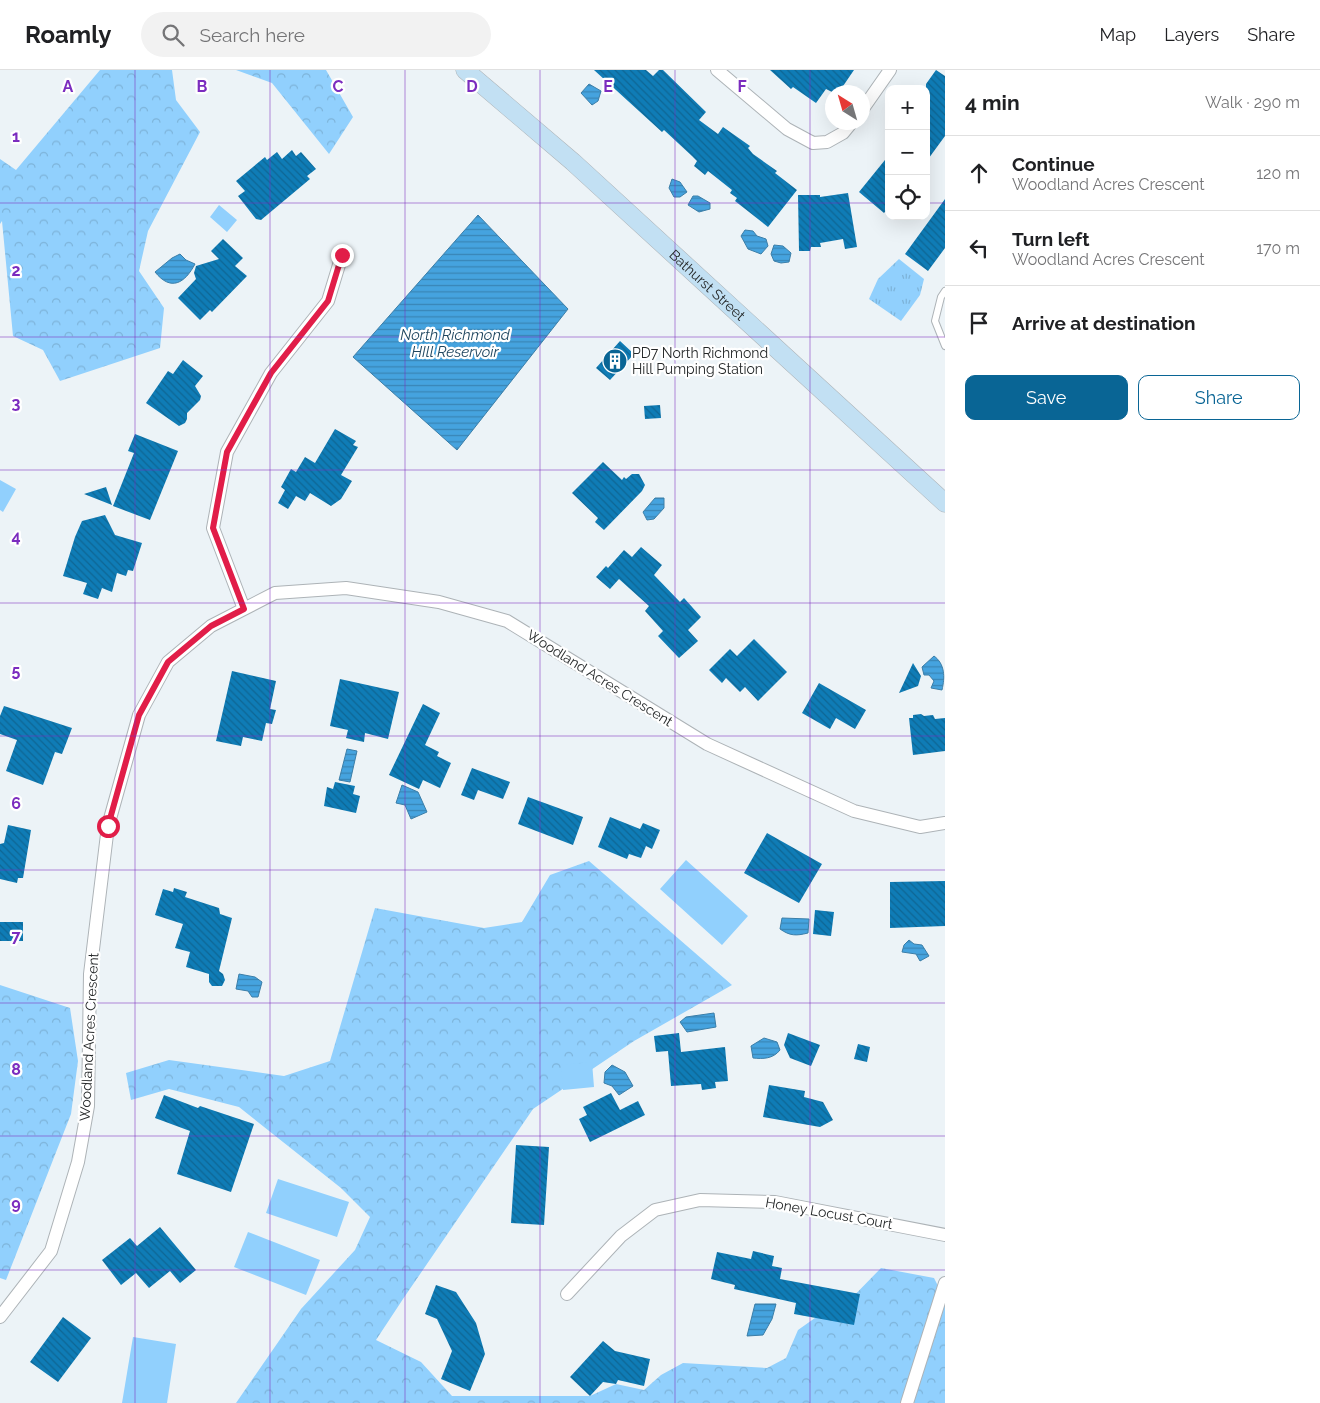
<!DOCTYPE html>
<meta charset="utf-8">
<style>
body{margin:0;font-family:Raleway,sans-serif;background:#f2f2f2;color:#202124}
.controls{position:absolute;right:15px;top:15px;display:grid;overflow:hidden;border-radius:10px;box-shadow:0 5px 20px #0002}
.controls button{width:45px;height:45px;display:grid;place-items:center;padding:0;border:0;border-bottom:1px solid #e0e0e0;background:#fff;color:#202124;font:25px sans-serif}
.compass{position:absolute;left:825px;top:15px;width:45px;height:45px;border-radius:50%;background:#fff;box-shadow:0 5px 20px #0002;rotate:323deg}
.stop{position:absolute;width:15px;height:15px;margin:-11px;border:4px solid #e11d48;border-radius:50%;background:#fff}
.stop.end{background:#e11d48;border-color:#fff;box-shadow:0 1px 5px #0008}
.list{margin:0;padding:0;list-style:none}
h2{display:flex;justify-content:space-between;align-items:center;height:65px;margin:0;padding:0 20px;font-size:21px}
h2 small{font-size:16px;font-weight:400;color:#757577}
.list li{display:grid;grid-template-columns:32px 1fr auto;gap:15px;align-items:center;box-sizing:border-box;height:75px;padding:0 20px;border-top:1px solid #e0e0e0}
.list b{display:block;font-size:19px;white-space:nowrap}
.list p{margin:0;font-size:16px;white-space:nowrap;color:#757577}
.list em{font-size:16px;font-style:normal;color:#757577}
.actions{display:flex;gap:10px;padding:15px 20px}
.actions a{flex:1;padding:11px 0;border:1px solid #096595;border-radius:10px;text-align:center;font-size:18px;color:#096595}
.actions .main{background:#096595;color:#fff}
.icon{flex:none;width:28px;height:28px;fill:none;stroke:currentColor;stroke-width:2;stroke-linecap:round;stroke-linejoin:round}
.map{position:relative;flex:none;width:945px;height:1333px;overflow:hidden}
header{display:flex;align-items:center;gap:30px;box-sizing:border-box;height:70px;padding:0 25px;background:#fff;border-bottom:1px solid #e0e0e0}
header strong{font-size:24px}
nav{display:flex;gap:28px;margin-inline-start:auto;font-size:18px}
.search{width:350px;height:45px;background:#f2f2f2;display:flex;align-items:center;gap:12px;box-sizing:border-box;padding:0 18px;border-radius:28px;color:#757577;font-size:19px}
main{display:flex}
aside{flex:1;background:#fff}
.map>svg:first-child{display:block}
.forest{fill:url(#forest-crowns)}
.park{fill:url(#park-tufts)}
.garden{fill:#91d0fd}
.water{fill:url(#water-rules);stroke:#3b7ea8}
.building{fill:url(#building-back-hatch)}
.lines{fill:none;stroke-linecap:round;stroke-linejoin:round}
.service-casing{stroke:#adb3b7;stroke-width:8}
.minor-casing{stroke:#adb3b7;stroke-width:14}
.secondary-casing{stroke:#adb3b7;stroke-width:19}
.service{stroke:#fff;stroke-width:6}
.minor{stroke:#fff;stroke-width:12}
.secondary{stroke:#c2e0f3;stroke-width:18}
.route{stroke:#e11d48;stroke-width:6}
.grid{fill:none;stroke:#7b2cbf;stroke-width:1;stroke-opacity:0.55}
.labels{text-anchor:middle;stroke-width:4.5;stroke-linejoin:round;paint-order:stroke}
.street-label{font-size:14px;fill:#252829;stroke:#fff}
.poi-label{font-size:14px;fill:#252829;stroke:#fff;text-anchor:start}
.water-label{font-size:15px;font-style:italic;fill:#204760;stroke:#fff}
.grid-label{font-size:16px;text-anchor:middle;font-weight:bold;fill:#7b2cbf;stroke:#fff;stroke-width:4.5;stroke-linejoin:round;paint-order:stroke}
</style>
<header>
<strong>Roamly</strong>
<div class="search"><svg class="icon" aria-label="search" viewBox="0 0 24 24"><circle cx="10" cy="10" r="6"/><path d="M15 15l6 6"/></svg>Search here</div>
<nav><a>Map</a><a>Layers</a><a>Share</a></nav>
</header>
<main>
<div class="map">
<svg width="945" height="1333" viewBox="0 0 945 1333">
<defs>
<pattern id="forest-crowns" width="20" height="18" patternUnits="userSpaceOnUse" patternTransform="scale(1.25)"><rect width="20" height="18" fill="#91d0fd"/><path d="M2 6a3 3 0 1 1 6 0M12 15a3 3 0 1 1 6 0" fill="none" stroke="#7db3d9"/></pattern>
<pattern id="park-tufts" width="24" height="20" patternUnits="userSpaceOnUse" patternTransform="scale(1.25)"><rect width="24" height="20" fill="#91d0fd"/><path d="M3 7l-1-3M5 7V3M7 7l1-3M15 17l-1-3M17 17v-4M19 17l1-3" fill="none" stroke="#7db3d9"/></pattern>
<pattern id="water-rules" width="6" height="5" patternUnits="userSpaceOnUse" patternTransform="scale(1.25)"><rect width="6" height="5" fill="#45a3df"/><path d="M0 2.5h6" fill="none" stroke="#3985b5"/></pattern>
<pattern id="building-back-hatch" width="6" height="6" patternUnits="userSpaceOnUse" patternTransform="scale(1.25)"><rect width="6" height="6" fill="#0f7cb6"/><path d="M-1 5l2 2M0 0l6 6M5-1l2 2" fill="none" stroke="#0e6694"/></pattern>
</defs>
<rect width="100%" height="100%" fill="#ecf3f7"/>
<path class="forest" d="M 100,0 L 172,0 L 176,30 L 200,62 L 148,161 L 139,201 L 164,238 L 160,278 L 60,311 L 43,280 L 13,266 L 2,151 L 0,154 L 0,89 L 16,100 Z
M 236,0 L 326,0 L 353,47 L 329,84 L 272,13 Z
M 589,791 L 732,915 L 634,971 L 533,1039 L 403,1229 L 376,1270 L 421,1292 L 452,1326 L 590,1326 L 616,1314 L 644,1320 L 661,1305 L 683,1293 L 767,1298 L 786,1288 L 798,1260 L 822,1243 L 841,1239 L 881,1198 L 934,1208 L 945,1230 L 945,1333 L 236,1333 L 301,1239 L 355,1180 L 370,1147 L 341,1118 L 239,1037 L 169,1019 L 131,1030 L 126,1003 L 169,990 L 284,1006 L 330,991 L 375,838 L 484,858 L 522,852 L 550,805 Z
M 0,915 L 70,938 L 78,991 L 71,1044 L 6,1210 L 0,1208 Z"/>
<path class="park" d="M 899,189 L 924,209 L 920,225 L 901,251 L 869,229 L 878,209 Z"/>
<path class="garden" d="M 219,135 L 237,150 L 227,162 L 210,147 Z
M 0,410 L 16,419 L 3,442 L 0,440 Z
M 686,790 L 748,846 L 722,875 L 660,819 Z
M 592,992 L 594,1017 L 563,1020 L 561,995 Z
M 278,1109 L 349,1132 L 337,1167 L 266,1143 Z
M 248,1162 L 320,1190 L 306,1225 L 234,1197 Z
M 133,1267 L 176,1274 L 167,1333 L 122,1333 Z"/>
<path class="water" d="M 589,14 L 601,21 L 598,31 L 592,35 L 581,23 Z
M 672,109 L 680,112 L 687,122 L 680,127 L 674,127 L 669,118 Z
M 693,126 L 698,126 L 710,133 L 710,139 L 699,142 L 688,135 Z
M 478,145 L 568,239 L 457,380 L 353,287 Z
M 745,160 L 753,161 L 757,166 L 766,169 L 768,176 L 761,184 L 748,179 L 741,166 Z
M 774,175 L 783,176 L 791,183 L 789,192 L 781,193 L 774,191 L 771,184 Z
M 180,184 L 186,190 L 195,194 C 185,213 171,222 155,202 L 172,188 Z
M 655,428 L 664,428 L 664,438 L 654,449 L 647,450 L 643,442 Z
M 934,586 C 945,594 945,607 942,620 L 931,618 L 934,611 L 929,605 L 924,605 L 922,597 Z
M 347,679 L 357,681 L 350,712 L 339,710 Z
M 402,715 L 418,722 L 427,742 L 411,749 L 405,735 L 396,733 Z
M 782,848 L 809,849 L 808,863 C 796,866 790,866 780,859 Z
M 909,870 L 914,874 L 922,875 L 929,886 L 920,891 L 916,884 L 902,882 L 904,875 Z
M 239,904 L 255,907 L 262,912 L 258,927 L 252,927 L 248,921 L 236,919 Z
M 714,943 L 716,957 L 687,962 L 680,952 L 686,947 Z
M 764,968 L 777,972 L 780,980 C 773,989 763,989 753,988 L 751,976 Z
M 612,995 L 625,1002 L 633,1016 L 619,1025 L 612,1016 L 604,1013 L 605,1002 Z
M 755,1234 L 776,1234 L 772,1249 L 763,1265 L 747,1266 Z"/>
<path class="building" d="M 594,0 L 646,0 L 653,6 L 659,0 L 663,0 L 706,42 L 699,50 L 718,64 L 723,57 L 750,76 L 748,78 L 753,84 L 777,101 L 775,103 L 797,120 L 768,157 L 735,131 L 737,128 L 730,123 L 732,120 L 708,101 L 705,105 L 694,96 L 697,91 L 692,86 L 664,60 L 662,62 Z
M 770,0 L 854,0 L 839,22 L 832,22 L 826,19 L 816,33 L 793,17 L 791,19 Z
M 936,0 L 945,6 L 945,66 L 926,92 L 926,14 Z
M 292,80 L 296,86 L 301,82 L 316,99 L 307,106 L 310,109 L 261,150 L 256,149 L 238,126 L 245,121 L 236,111 L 265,87 L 267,90 L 277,82 L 282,89 Z
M 889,85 L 889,137 L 884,143 L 859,122 Z
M 848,123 L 857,177 L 845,179 L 843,169 L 820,173 L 821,177 L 811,177 L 810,181 L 799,181 L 798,125 L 820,125 L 820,127 Z
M 945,129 L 945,178 L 928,201 L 905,184 Z
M 223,169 L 243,188 L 235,196 L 247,206 L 212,242 L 210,240 L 200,250 L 178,228 L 196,209 L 194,203 L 196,196 L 219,189 L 211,181 Z
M 620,271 L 634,284 L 610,310 L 596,298 Z
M 183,290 L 203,306 L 195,316 L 201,326 L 200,330 L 187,343 L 187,349 L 185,353 L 179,356 L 146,333 L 168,301 L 173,304 Z
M 660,335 L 661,348 L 645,349 L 644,336 Z
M 335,359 L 356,371 L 353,375 L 358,377 L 341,405 L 352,411 L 341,429 L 331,436 L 310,423 L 305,431 L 296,426 L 288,439 L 278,433 L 285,420 L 281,417 L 291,399 L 296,402 L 305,387 L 315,393 Z
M 135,364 L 178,381 L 150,450 L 113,436 L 134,383 L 128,381 Z
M 603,392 L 622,410 L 624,407 L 626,409 L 632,404 L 639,404 L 645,415 L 642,421 L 604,460 L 595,452 L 598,448 L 572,423 Z
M 106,417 L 112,435 L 84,424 Z
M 105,445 L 115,465 L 142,473 L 133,501 L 128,500 L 126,506 L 117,503 L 112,522 L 102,518 L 98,529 L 83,524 L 87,513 L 63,506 L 75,467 L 82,451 Z
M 641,477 L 662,495 L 654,505 L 680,532 L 684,528 L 701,547 L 688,560 L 698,571 L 679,588 L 658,566 L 663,561 L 645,541 L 649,536 L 619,509 L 610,519 L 596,507 L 606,496 L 608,498 L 624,480 L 632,487 Z
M 754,569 L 787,602 L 758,631 L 745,617 L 740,622 L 726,608 L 722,613 L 709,600 L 730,579 L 737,586 Z
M 913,593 L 921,606 L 918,616 L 899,623 Z
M 232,601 L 276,611 L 270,639 L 276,640 L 272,654 L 266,653 L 262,671 L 243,667 L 241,676 L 216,671 Z
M 340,609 L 399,622 L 388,669 L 365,663 L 364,672 L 346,668 L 348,660 L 330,656 Z
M 819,613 L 866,640 L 855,659 L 836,648 L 830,659 L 802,643 Z
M 423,634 L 440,643 L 425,675 L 439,682 L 437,686 L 451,693 L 440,718 L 423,710 L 419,719 L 389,705 Z
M 4,636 L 72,658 L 62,684 L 55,682 L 43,715 L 6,701 L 17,670 L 0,664 L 0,646 Z
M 921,644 L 924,646 L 933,645 L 935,649 L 945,648 L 945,681 L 913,685 L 909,648 L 913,648 L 913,645 Z
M 472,698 L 510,712 L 503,729 L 478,720 L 474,730 L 461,725 Z
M 335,712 L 355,716 L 353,724 L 360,726 L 356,743 L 324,736 L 327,717 L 333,719 Z
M 528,727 L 583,747 L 573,775 L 518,754 Z
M 610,747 L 640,759 L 643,753 L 660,760 L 652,779 L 646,776 L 641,788 L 629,784 L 627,789 L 598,777 Z
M 8,755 L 31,760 L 23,808 L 18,808 L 17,813 L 0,809 L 0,774 L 4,773 Z
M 767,763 L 822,794 L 799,833 L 744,803 Z
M 945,811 L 945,856 L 890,858 L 890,812 Z
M 174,818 L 187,822 L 185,827 L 219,838 L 220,844 L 232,848 L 219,901 L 223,904 L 225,910 L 222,916 L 212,916 L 209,912 L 209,904 L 186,897 L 190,882 L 175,878 L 183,854 L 155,845 L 163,819 L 173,822 Z
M 815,840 L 834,842 L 831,866 L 813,864 Z
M 0,852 L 23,852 L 23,871 L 0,871 Z
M 679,963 L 681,982 L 725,977 L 728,1011 L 715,1012 L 716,1018 L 702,1020 L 701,1014 L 671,1016 L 668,981 L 656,982 L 654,966 Z
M 788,963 L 820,975 L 811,996 L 790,988 L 784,975 Z
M 858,974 L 870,977 L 867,992 L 854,989 Z
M 769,1015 L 805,1021 L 804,1027 L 823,1032 L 833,1050 L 820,1057 L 763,1047 Z
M 611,1023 L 620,1040 L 638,1031 L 645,1045 L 590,1072 L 579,1049 L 587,1045 L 583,1037 Z
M 164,1025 L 198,1038 L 200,1036 L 254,1054 L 231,1122 L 177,1104 L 190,1061 L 155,1048 Z
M 516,1075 L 549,1077 L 544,1155 L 511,1153 Z
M 160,1157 L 196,1200 L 180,1213 L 170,1201 L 149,1218 L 136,1203 L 121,1215 L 102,1190 L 130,1168 L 137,1176 Z
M 753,1181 L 774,1186 L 772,1196 L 782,1198 L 780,1209 L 860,1224 L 854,1255 L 794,1244 L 796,1233 L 734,1219 L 735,1215 L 711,1209 L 717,1182 L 751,1189 Z
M 436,1215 L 456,1222 L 476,1253 L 485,1284 L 470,1321 L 441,1309 L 452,1281 L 437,1249 L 425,1244 Z
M 63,1247 L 91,1268 L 58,1312 L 30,1292 Z
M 603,1271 L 615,1281 L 650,1289 L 644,1316 L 618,1310 L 616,1314 L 603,1312 L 590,1326 L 570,1307 Z"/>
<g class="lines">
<defs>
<path id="service" d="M 945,221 L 941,227 L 935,251 L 945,276"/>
<path id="minor" d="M 717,0 L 787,59 L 813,73 L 827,72 L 843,63 L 852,52
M 862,40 L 890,0
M 244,539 L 213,458 L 227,382 L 271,303 L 328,231 L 342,185
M 567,1224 L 621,1166 L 655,1140 L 700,1130 L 775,1132 L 945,1165
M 0,1247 L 51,1181 L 78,1092 L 88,1036 L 90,904 L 108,756 L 139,645 L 168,592 L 211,556 L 275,523 L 346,518 L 439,532 L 507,551 L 707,674 L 854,741 L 920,757 L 945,753
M 907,1333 L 945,1213"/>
<g id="secondary">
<path id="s1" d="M 465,0 L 573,92 L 945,433"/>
</g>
</defs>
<use href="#service" class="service-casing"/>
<use href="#minor" class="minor-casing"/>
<use href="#secondary" class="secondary-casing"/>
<use href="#service" class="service"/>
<use href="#minor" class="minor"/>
<use href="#secondary" class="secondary"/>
</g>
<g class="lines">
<path class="route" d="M 108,756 L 139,645 L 168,592 L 211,556 L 244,539 L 213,458 L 227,382 L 271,303 L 328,231 L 342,185"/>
</g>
<path class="grid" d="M 135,0 L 135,1333M 270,0 L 270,1333M 405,0 L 405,1333M 540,0 L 540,1333M 675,0 L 675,1333M 810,0 L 810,1333M 0,133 L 889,133M 926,133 L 945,133M 0,267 L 945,267M 0,400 L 945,400M 0,533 L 945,533M 0,666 L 945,666M 0,800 L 945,800M 0,933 L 945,933M 0,1066 L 945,1066M 0,1200 L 945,1200"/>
<defs>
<symbol id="building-disc" viewBox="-11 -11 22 22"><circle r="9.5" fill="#096595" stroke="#fff"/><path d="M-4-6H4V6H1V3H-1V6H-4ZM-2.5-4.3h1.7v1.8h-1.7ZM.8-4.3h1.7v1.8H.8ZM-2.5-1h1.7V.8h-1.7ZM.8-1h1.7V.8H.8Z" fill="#fff"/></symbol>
</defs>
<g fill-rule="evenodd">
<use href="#building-disc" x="601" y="277" width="28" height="28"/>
</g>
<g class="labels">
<g class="street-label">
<text dy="5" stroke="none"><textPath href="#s1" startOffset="324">Bathurst Street</textPath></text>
<text transform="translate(600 608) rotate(32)" y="5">Woodland Acres Crescent</text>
<text transform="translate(89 967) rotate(-87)" y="5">Woodland Acres Crescent</text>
<text transform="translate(829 1143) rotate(10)" y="5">Honey Locust Court</text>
</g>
<g class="poi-label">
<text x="632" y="288">PD7 North Richmond<tspan x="632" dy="16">Hill Pumping Station</tspan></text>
</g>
<g class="water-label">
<text x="455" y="270">North Richmond<tspan x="455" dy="17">HIll Reservoir</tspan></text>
</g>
</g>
<g class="grid-label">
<text x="68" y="22">A</text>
<text x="202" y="22">B</text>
<text x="338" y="22">C</text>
<text x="472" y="22">D</text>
<text x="608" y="22">E</text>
<text x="742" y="22">F</text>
<text x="16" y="72">1</text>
<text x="16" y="206">2</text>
<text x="16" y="339">3</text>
<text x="16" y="472">4</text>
<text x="16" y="606">5</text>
<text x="16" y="739">6</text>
<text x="16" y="872">7</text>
<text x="16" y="1005">8</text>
<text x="16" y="1139">9</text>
</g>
</svg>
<div class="controls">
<button>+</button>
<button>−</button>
<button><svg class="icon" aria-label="locate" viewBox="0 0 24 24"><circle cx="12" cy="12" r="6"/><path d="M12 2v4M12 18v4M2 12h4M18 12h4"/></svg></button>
</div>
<svg class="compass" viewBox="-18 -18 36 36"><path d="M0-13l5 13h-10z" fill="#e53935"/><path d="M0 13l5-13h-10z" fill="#757577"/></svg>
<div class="stop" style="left:108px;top:756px"></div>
<div class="stop end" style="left:342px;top:185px"></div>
</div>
<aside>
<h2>4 min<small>Walk · 290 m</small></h2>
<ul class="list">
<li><svg class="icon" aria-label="ahead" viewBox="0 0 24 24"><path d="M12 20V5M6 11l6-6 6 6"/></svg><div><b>Continue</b><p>Woodland Acres Crescent</p></div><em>120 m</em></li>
<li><svg class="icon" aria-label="left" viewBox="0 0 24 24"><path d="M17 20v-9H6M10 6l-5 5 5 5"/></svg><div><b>Turn left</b><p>Woodland Acres Crescent</p></div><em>170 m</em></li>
<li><svg class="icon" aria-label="arrive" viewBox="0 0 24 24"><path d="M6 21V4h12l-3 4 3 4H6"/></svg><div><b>Arrive at destination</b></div></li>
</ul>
<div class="actions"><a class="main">Save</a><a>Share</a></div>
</aside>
</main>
